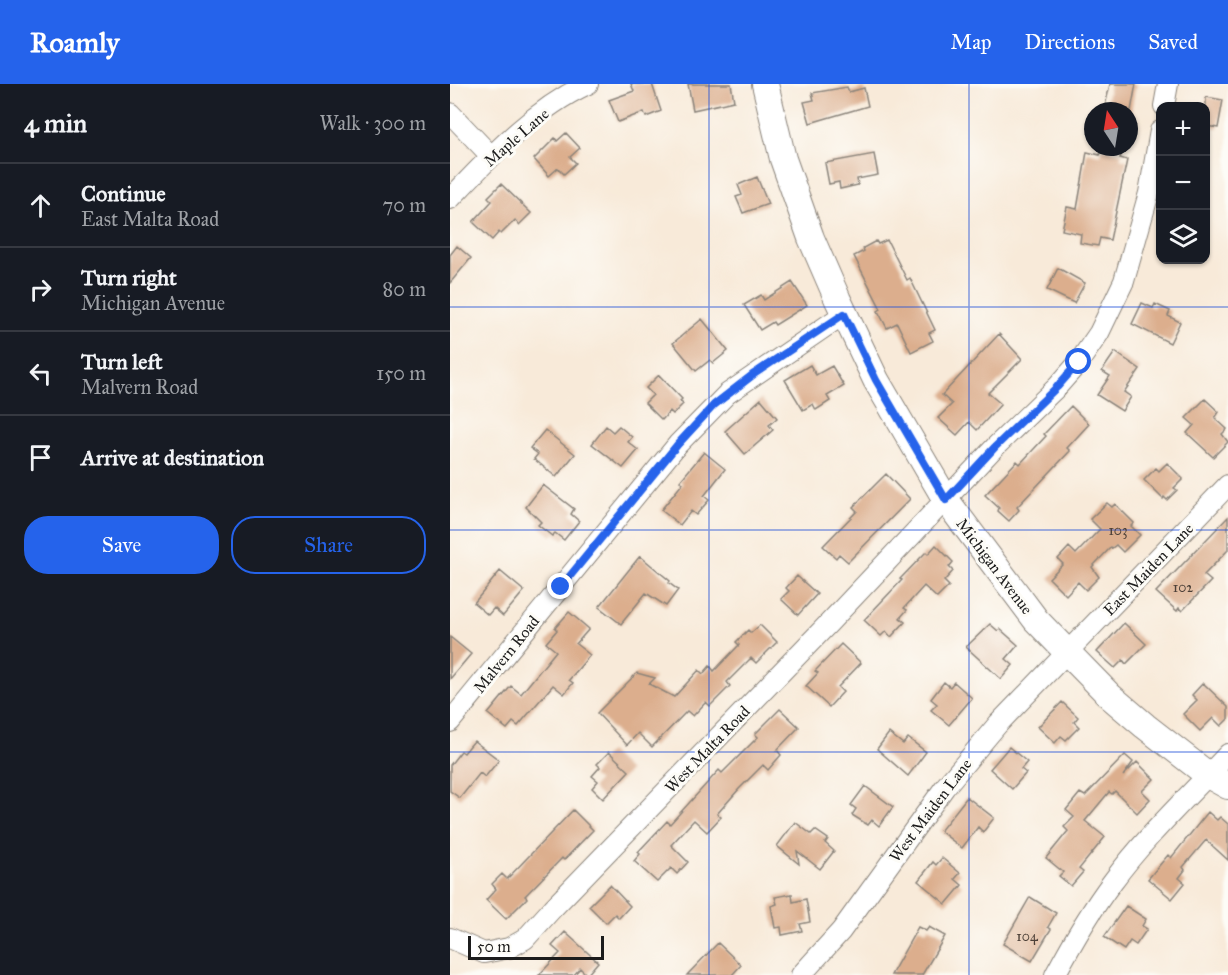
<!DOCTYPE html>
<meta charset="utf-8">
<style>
body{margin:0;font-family:"IM FELL Great Primer",serif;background:#20242c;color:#f1f3f6}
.controls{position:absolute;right:18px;top:18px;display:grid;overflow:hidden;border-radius:12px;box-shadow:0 2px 4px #0004}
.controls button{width:54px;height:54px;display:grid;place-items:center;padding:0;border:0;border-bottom:2px solid #363941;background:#171b24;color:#f1f3f6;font:30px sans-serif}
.compass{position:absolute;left:634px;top:18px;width:54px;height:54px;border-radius:50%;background:#171b24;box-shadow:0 2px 4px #0004;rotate:348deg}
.scale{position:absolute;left:18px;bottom:15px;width:136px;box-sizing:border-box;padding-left:6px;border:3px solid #1c1c1c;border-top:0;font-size:16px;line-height:21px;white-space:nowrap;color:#1c1c1c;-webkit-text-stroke:4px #fdfcf7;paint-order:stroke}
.stop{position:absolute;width:18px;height:18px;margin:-14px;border:4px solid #2563eb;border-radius:50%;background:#fff}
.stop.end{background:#2563eb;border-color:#fff;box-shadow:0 2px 6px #0008}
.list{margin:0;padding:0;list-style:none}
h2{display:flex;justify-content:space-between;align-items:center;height:78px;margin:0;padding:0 24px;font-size:26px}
h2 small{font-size:20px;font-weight:400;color:#9ea1a6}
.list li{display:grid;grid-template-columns:39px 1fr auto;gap:18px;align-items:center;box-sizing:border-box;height:84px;padding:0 24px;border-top:2px solid #363941}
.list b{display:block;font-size:22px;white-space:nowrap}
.list p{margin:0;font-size:20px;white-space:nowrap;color:#9ea1a6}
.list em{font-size:20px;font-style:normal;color:#9ea1a6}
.actions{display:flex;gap:12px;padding:18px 24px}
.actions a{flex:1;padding:14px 0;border:2px solid #2563eb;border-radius:24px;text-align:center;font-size:21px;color:#2563eb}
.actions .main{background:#2563eb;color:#fff}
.icon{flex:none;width:33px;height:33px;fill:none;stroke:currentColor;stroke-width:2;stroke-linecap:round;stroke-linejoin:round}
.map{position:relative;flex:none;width:778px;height:891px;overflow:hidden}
header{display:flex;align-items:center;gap:36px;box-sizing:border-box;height:84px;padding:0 30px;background:#2563eb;color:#fff}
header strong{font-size:28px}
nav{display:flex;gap:33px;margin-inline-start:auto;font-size:21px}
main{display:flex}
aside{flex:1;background:#171b24}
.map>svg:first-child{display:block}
.building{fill:#dcae8d}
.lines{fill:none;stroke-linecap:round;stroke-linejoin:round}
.minor-casing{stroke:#8a837a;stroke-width:22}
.tertiary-casing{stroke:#8a837a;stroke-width:28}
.minor{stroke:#fff;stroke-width:20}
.tertiary{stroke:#fff;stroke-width:26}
.route{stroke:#2563eb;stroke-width:8}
.grid{fill:none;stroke:#1d4ed8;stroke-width:1.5;stroke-opacity:0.55}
.labels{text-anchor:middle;stroke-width:6;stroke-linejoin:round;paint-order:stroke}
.number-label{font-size:14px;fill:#4c4038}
.street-label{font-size:16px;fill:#1c1c1c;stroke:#fdfcf7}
</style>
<header>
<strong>Roamly</strong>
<nav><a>Map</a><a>Directions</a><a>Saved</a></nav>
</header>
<main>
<aside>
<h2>4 min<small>Walk · 300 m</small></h2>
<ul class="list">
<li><svg class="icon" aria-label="ahead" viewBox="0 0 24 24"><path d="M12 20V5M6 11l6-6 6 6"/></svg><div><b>Continue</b><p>East Malta Road</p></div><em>70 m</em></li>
<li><svg class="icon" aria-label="right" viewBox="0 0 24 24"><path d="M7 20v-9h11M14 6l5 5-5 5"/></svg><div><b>Turn right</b><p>Michigan Avenue</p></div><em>80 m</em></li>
<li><svg class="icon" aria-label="left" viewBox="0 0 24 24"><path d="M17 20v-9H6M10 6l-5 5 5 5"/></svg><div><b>Turn left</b><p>Malvern Road</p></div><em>150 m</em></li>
<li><svg class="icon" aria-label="arrive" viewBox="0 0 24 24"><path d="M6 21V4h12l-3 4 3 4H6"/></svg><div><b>Arrive at destination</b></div></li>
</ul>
<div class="actions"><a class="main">Save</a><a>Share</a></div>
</aside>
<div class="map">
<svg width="778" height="891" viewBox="0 0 778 891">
<rect width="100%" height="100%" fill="#fdfcf7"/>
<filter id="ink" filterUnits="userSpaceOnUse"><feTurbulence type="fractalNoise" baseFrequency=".0167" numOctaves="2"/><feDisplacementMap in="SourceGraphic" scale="12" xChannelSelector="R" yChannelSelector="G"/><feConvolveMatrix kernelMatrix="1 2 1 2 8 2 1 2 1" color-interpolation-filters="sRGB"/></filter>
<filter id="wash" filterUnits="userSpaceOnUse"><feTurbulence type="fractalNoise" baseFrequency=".008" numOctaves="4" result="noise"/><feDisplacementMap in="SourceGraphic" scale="24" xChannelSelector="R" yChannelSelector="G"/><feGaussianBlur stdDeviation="1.35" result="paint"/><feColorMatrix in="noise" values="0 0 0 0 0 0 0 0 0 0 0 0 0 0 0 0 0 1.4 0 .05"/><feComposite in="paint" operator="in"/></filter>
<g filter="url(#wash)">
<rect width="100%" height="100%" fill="#f8ead9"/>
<g id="blocks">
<path class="building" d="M 181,0 L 202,0 L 211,27 L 196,33 L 194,28 L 168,38 L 159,16 L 184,7 Z
M 238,0 L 281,0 L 284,17 L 243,26 Z
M 660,0 L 686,0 L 681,27 L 654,27 Z
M 397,3 L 399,8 L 414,4 L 418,22 L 360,39 L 354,18 L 364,16 L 362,9 Z
M 756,13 L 773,16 L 768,44 L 756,42 Z
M 116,49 L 130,64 L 120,73 L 126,79 L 114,90 L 108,84 L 99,92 L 84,75 L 105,54 L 107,57 Z
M 652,65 L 672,69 L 670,74 L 677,76 L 660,156 L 650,154 L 648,162 L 630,159 L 631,150 L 612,146 L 617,123 L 627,125 L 637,68 L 650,71 Z
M 424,70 L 428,91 L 407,95 L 408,101 L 390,105 L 389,98 L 379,100 L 375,79 Z
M 307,93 L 318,120 L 293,129 L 286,113 L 292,111 L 288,101 Z
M 51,100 L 81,129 L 69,141 L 65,136 L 51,150 L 49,148 L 42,156 L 23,138 L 42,117 L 38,113 Z
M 437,156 L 457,196 L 460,194 L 485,246 L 479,249 L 483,257 L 461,268 L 447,239 L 437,244 L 428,227 L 431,225 L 404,172 L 414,167 L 413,164 L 426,157 L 428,160 Z
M 7,162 L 21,174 L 0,199 L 0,171 Z
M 608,184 L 635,199 L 624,219 L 597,206 Z
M 342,198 L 357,221 L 325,241 L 323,238 L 310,246 L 294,221 L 311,211 L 314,216 Z
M 692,219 L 703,224 L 705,220 L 720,227 L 718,232 L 730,238 L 720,259 L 682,240 Z
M 252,235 L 278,267 L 263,279 L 260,276 L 246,287 L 223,259 Z
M 549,250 L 572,275 L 538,309 L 551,320 L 527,346 L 519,338 L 507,351 L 488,334 L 502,320 L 492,311 Z
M 665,268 L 690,285 L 674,308 L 681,313 L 672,327 L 647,311 L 660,292 L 652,287 Z
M 360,281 L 366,291 L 382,282 L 394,302 L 377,312 L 380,317 L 366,326 L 363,320 L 353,326 L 335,296 Z
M 209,291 L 232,315 L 230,317 L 233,320 L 223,330 L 220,327 L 212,336 L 195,319 L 203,311 L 196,304 Z
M 311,315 L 327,334 L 319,341 L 323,346 L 295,370 L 275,347 Z
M 755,315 L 769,328 L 765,334 L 777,345 L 772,350 L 778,358 L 763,373 L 737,349 L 744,341 L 736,334 Z
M 621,322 L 639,340 L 617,364 L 620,367 L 567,423 L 569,426 L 559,437 L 548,427 L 549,424 L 535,411 L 567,377 L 570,380 L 596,352 L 594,350 Z
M 156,342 L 163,348 L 169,342 L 182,353 L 178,358 L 188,366 L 173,384 L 142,360 Z
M 95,346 L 125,370 L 106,393 L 84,375 L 88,370 L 80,364 Z
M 254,368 L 275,385 L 254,412 L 259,416 L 246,431 L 241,427 L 230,441 L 211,426 L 233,399 L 230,397 Z
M 717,379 L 733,395 L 724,404 L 727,406 L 717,416 L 714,413 L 713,415 L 694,396 L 706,384 L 709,387 Z
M 436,390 L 460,415 L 398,478 L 389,470 L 386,474 L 373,462 L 407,427 L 403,423 Z
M 93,401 L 124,425 L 121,430 L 129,437 L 114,456 L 105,449 L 102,452 L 88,441 L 91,438 L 76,423 Z
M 657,419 L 662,423 L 665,420 L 684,439 L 681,442 L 690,451 L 673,468 L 666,461 L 662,464 L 661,463 L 642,483 L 649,493 L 636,506 L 628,498 L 616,511 L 599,494 L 613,480 L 608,475 L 619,463 L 626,470 L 650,445 L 640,435 Z
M 778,433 L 778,466 L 754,491 L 761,497 L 732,527 L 729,524 L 727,527 L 706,508 Z
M 486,461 L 503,478 L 499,483 L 503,487 L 494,497 L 499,502 L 487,514 L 474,502 L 454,524 L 457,526 L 450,534 L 455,538 L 441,553 L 436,547 L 431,552 L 414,536 L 452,496 L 450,495 L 476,468 L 478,470 Z
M 190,472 L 220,497 L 219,499 L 228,506 L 216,522 L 196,509 L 171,540 L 149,523 Z
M 50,487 L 74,507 L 53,532 L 44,524 L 38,531 L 24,519 Z
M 347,492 L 367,510 L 348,531 L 331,515 L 339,507 L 336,504 Z
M 119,528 L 139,545 L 126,560 L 140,571 L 119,596 L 123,599 L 114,610 L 103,601 L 68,642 L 63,638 L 57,645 L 38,630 L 61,602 L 71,610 L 106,567 L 96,559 L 107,546 L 105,544 Z
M 674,539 L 696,560 L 676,580 L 673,576 L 665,584 L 647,568 Z
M 540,540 L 548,547 L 550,545 L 568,561 L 556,575 L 563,581 L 551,595 L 516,563 Z
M 310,541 L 327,558 L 306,579 L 301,574 L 277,598 L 280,602 L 260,622 L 256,618 L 243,632 L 237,627 L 202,663 L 188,649 L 177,661 L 147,629 L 187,589 L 205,594 L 199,600 L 224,613 L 249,586 L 253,590 L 260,582 L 264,587 L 289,561 L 286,558 L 298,546 L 301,549 Z
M 0,553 L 21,570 L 0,595 Z
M 391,560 L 411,579 L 388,603 L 393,608 L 379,623 L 356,602 L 368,589 L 365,587 Z
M 494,598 L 500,603 L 504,598 L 522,614 L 499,641 L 481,626 L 487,620 L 481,615 Z
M 753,599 L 778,623 L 778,635 L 771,642 L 763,634 L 750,647 L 733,630 L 747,616 L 742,611 Z
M 612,618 L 628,633 L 624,638 L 629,643 L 616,656 L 611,652 L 605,659 L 588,643 Z
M 330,625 L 349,643 L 327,666 L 331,671 L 318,686 L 313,681 L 289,705 L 267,730 L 271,733 L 257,748 L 244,736 L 221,761 L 238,778 L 227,790 L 221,784 L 207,798 L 184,777 L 190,770 L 188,768 L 217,737 L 220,740 L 269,686 L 272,689 L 308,653 L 305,650 Z
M 439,649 L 453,660 L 458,654 L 476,668 L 458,692 L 427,665 Z
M 24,657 L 49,676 L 35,693 L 30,689 L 10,714 L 0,707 L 0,681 L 11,667 L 14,669 Z
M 559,663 L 577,678 L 571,685 L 576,689 L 562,705 L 540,685 Z
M 159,668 L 179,687 L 153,715 L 142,704 L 148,697 L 142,692 L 150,683 L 147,680 Z
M 675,671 L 683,678 L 673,692 L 687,678 L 704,695 L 692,707 L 700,715 L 687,729 L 665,707 L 662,710 L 659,708 L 635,737 L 655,753 L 629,785 L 633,788 L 621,802 L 609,792 L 613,788 L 596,774 L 618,747 L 614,743 L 624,733 L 616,726 L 630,709 L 635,712 Z
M 415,702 L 443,723 L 429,742 L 422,736 L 418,741 L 402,731 L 406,725 L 401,721 Z
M 517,713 L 544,734 L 533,748 L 528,743 L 512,764 L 490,747 Z
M 123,726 L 143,746 L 114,776 L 112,774 L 75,812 L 77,814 L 56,835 L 36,816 L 46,805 L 42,800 L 52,790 L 57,795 Z
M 758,728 L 767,736 L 770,733 L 778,740 L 778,776 L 756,756 L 733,783 L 735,786 L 729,794 L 735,799 L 722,815 L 698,795 L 718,771 L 721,774 Z
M 345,738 L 361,750 L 365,746 L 378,755 L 375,759 L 384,767 L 370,785 L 347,767 L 349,780 L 327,762 Z
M 492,774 L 510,789 L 505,795 L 512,801 L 496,820 L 468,797 L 483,778 L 486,781 Z
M 160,801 L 180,822 L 169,834 L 165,830 L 156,839 L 139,822 Z
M 342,810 L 343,818 L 356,815 L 360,838 L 350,840 L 352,847 L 332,851 L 331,843 L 325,844 L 321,822 L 327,820 L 325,813 Z
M 580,813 L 606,829 L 598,843 L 601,845 L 582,877 L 553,860 Z
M 676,822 L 696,835 L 692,842 L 697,845 L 686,861 L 680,857 L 674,866 L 654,853 Z
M 468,843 L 476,847 L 479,843 L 495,852 L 472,891 L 441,891 Z
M 115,848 L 148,878 L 137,891 L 130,884 L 124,891 L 89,891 L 110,869 L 102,862 Z
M 268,859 L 291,881 L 282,891 L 237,891 Z"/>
</g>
</g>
<g filter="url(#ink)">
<use href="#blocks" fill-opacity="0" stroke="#8a837a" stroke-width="1.5"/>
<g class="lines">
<defs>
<path id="minor" d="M 714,22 L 718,0
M 0,29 L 41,72
M 0,115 C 41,72 84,25 138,0
M 0,638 L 228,360 L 277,310 L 394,230
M 0,854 L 34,869 L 59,864 L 75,855 L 103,824 L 379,539 L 545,363 L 607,303 L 629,278 L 649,249 L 674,197 L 699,109 L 710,47
M 351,891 L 391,847 L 495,703 L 548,640 L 778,401
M 605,891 C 622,859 641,826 663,797 C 697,751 739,712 778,670"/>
<path id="tertiary" d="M 315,0 L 333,75 L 361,154 L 388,216 L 426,296 L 496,416 L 586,536 L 617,568 L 661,613 L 695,642 L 758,691 L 778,702"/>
</defs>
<use href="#minor" class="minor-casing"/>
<use href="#tertiary" class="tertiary-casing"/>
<use href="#minor" class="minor"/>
<use href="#tertiary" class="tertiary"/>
</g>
</g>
<g class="lines" filter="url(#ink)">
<path class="route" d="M 111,503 L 228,360 L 264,321 L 304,290 L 394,230 L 426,296 L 496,416 L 545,363 L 607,303 L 629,278"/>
</g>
<path class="grid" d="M 259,0 L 259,891M 519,0 L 519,891M 0,223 L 778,223M 0,446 L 778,446M 0,668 L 778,668"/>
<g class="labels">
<g class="number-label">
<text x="668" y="451">103</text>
<text x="733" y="508">102</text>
<text x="577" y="857">104</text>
</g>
<g class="street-label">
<text transform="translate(66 53) rotate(-41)" y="6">Maple Lane</text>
<text transform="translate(545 482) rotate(53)" y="6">Michigan Avenue</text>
<text transform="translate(698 485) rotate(-46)" y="6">East Maiden Lane</text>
<text transform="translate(56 570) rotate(-51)" y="6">Malvern Road</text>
<text transform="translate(257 665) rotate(-46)" y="6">West Malta Road</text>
<text transform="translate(480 726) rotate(-53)" y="6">West Maiden Lane</text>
</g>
</g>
</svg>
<div class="controls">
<button>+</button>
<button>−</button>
<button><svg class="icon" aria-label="layers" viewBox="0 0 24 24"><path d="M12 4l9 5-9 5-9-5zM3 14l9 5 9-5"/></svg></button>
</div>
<svg class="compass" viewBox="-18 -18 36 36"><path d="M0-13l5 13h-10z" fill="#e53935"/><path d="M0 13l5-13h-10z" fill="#9ea1a6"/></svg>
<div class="scale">50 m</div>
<div class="stop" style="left:629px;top:278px"></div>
<div class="stop end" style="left:111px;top:503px"></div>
</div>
</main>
